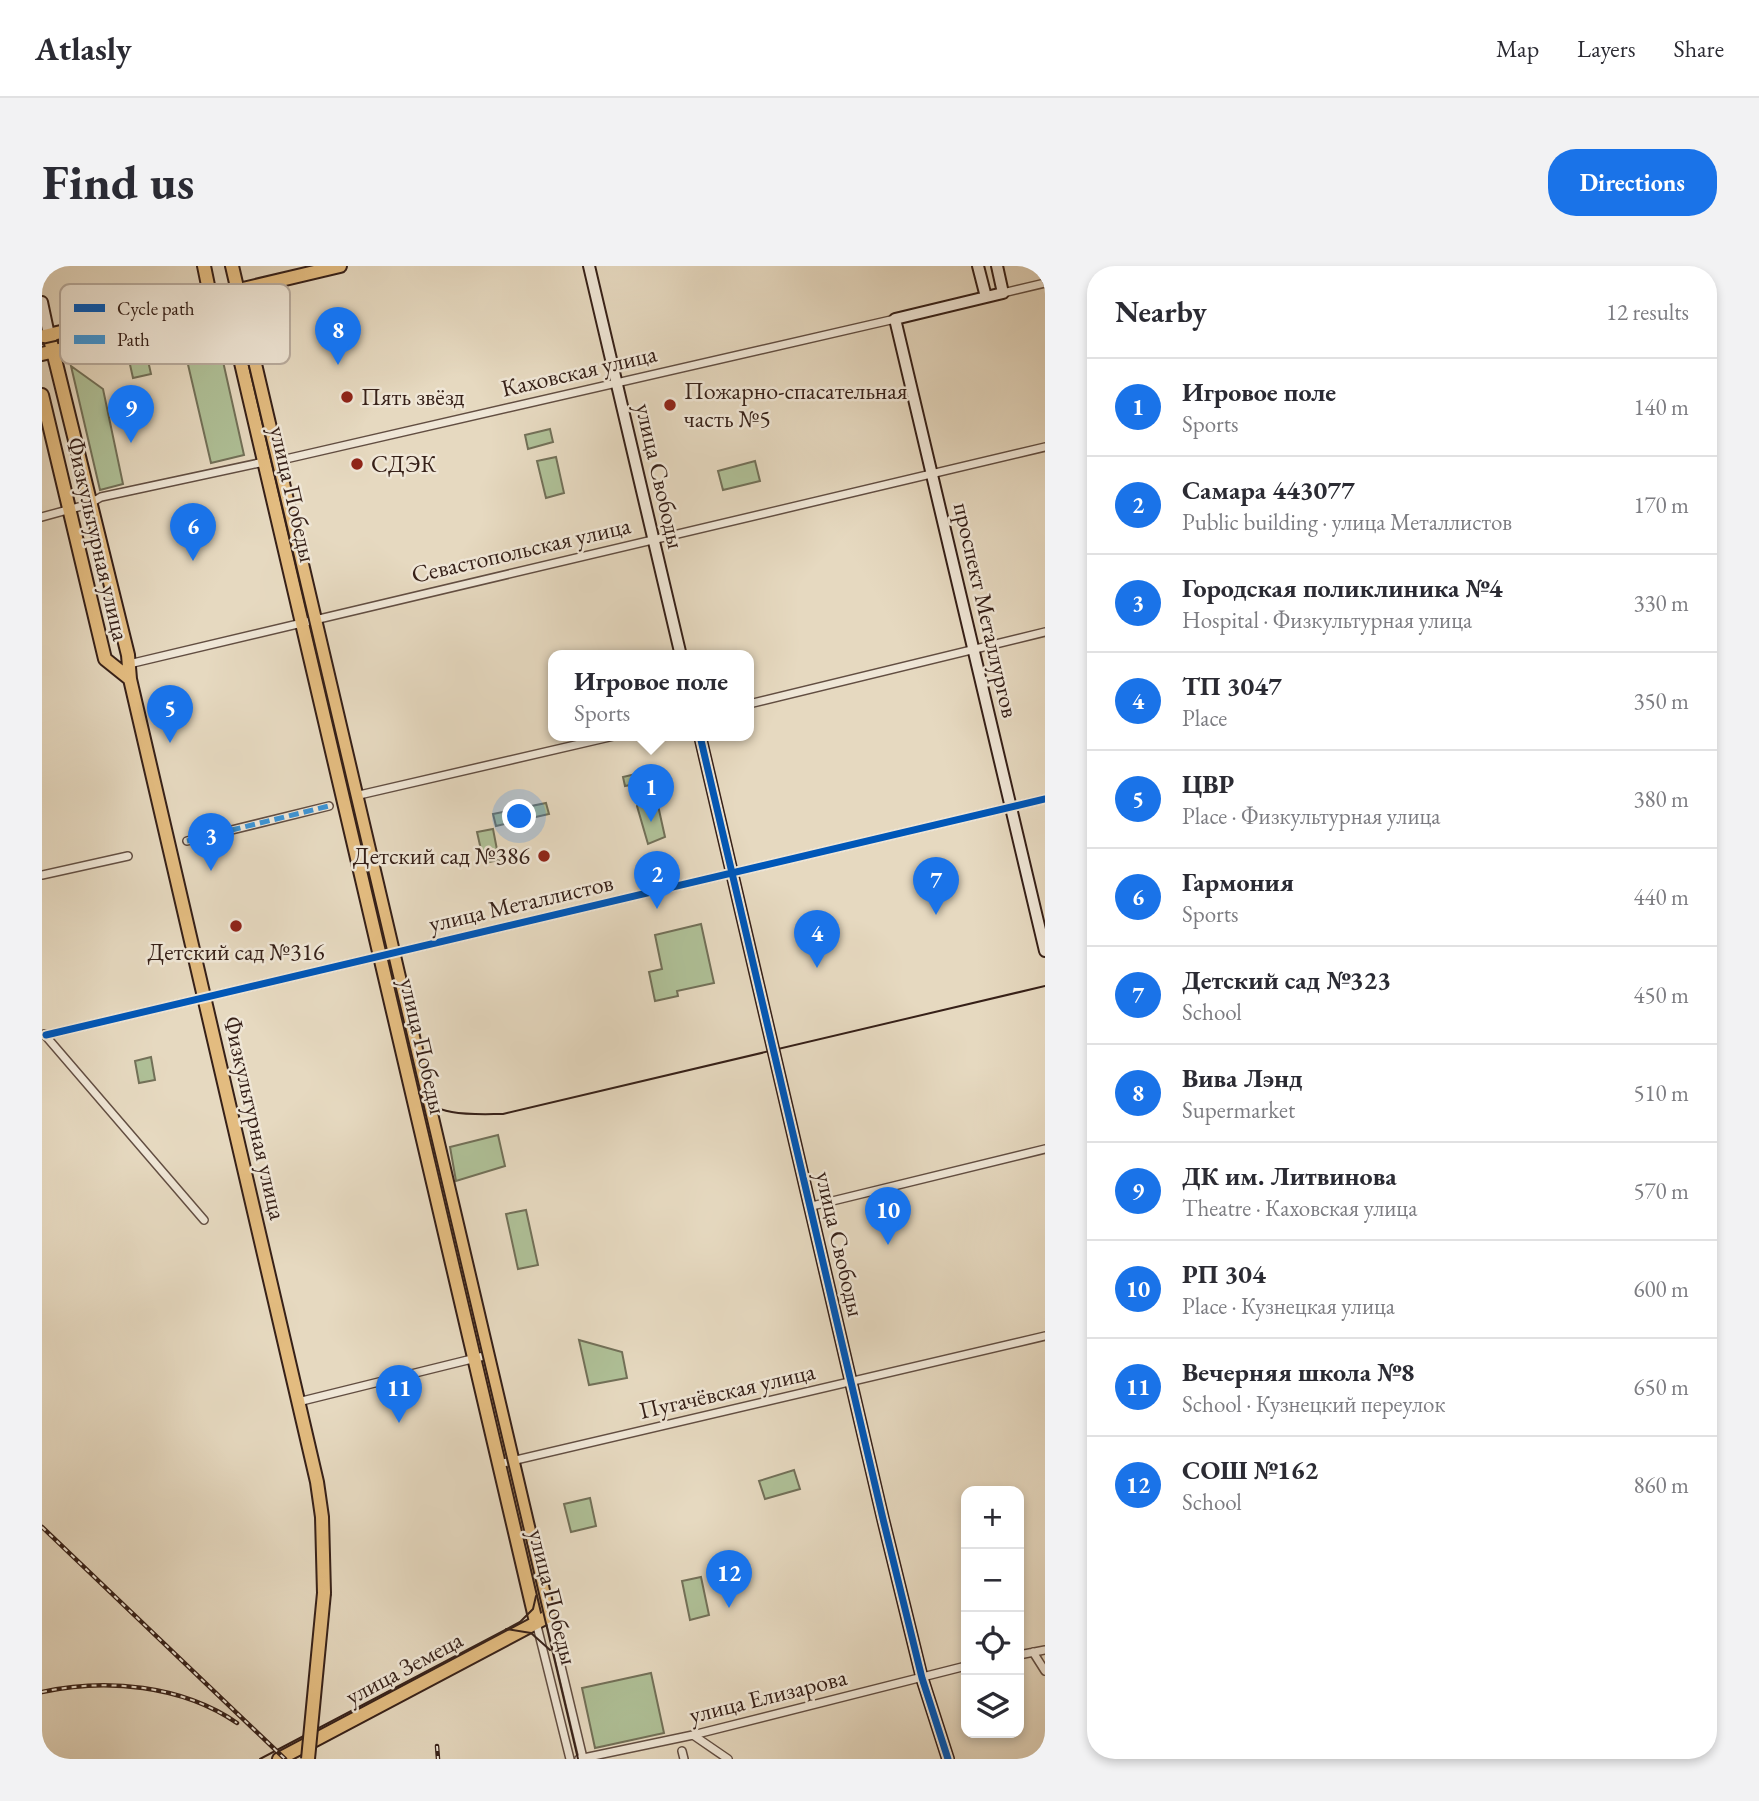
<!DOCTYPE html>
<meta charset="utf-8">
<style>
body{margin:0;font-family:"EB Garamond",serif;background:#f2f2f3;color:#2b2b33}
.controls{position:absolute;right:21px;bottom:21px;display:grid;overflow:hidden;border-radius:14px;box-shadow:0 4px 10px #0003}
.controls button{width:63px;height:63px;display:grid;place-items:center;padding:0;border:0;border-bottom:2px solid #e1e1e2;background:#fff;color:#2b2b33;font:35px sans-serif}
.you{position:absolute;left:478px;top:551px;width:24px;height:24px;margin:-18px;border:5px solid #fff;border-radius:50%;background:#1a73e8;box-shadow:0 0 0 10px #1a73e833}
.badge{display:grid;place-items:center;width:46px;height:46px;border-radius:50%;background:#1a73e8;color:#fff;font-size:23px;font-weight:700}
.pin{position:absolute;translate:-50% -58px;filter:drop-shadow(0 2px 4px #0008)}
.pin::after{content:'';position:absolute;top:37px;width:24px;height:21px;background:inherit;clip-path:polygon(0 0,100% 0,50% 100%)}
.popup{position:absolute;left:506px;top:384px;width:206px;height:91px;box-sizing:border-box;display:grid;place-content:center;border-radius:14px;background:#fff;filter:drop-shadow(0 2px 5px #0005);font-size:23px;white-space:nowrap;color:#7c7c81}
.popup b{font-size:26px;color:#2b2b33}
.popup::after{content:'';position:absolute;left:50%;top:100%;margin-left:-14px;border:14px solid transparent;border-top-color:#fff}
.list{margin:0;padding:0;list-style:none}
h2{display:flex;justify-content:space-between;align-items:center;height:91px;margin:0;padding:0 28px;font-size:30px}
h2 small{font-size:23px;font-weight:400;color:#7c7c81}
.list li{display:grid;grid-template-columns:46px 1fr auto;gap:21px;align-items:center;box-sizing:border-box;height:98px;padding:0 28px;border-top:2px solid #e1e1e2}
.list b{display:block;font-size:26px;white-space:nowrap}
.list p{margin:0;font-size:23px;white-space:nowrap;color:#7c7c81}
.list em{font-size:23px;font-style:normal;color:#7c7c81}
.icon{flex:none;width:38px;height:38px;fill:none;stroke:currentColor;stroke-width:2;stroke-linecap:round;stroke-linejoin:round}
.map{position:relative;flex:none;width:1003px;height:1493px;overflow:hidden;border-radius:28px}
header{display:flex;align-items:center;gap:42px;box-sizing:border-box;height:98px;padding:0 35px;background:#fff;border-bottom:2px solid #e1e1e2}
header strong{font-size:33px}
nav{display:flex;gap:38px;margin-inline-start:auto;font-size:24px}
.intro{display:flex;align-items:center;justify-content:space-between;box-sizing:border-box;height:168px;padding:0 42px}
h1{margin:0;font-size:49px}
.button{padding:18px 32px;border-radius:28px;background:#1a73e8;color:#fff;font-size:24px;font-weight:700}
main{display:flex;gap:42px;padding:0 42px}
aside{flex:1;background:#fff;border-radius:28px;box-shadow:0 4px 10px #0003}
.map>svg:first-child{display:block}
.green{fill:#afc097;stroke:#727058;stroke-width:2}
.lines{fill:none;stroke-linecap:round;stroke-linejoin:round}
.street-casing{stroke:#624e42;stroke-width:10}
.secondary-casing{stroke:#362018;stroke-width:14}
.primary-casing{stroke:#362018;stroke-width:16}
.street{stroke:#efe6d6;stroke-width:7}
.secondary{stroke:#efe6d6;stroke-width:10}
.primary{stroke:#e3bc80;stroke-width:12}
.tram{stroke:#362018;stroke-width:2}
.rail-casing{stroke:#362018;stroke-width:4.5}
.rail{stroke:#efe6d6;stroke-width:2;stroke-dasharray:5;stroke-linecap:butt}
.primary-bridge-casing{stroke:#362018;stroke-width:16;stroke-linecap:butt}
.primary-bridge{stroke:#e3bc80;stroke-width:12}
.quiet{stroke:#3e94d4;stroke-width:5;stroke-dasharray:10 5;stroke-linecap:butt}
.cycleway-casing{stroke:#efe6d6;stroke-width:11}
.cycleway{stroke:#0057b8;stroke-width:7}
.poi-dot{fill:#8f2418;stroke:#efe6d6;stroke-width:2.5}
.labels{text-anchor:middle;stroke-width:5;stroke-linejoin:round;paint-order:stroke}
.street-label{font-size:24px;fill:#362018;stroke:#efe6d6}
.poi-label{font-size:24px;fill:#362018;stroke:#efe6d6;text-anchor:start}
.key{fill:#efe6d6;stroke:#b8ab9d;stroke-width:2}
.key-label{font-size:19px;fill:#362018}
</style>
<header>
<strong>Atlasly</strong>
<nav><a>Map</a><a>Layers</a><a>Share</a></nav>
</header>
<div class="intro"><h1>Find us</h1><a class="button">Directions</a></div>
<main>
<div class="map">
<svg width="1003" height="1493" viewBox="0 0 1003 1493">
<rect width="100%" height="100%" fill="#e6d9c0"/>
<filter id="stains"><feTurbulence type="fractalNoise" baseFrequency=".00286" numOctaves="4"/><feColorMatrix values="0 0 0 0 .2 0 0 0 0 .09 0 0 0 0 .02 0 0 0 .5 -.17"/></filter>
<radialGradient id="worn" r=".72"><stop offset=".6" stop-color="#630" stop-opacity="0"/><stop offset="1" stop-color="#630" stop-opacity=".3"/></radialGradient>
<path class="green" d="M 103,81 L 109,108 L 91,112 L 85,85 Z
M 178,82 L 202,189 L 169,197 L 144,90 Z
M 29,100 L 61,123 L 81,218 L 58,224 Z
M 508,163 L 511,176 L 486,183 L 483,169 Z
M 514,191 L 522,227 L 504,232 L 495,195 Z
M 713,195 L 718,215 L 681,224 L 676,205 Z
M 615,503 L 620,528 L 596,533 L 593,518 L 583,520 L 581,511 Z
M 610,533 L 615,535 L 623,571 L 606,578 L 595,540 L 597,536 Z
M 504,537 L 507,548 L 454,560 L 451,548 Z
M 451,563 L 457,594 L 442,597 L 435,566 Z
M 659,658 L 672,717 L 635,725 L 636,730 L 613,735 L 607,706 L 620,703 L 613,669 Z
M 109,791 L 113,814 L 97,817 L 93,795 Z
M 456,869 L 463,900 L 414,915 L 408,881 Z
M 484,944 L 496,999 L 476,1003 L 464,948 Z
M 537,1074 L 580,1086 L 585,1112 L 547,1119 Z
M 752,1204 L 758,1223 L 723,1233 L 717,1215 Z
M 548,1232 L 554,1260 L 529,1266 L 522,1238 Z
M 659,1311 L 667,1349 L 648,1354 L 640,1315 Z
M 609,1407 L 622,1467 L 553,1482 L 540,1422 Z"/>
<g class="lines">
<defs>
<path id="street" d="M 961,27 L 1003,17
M 235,195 L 853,53
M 0,251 L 47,238 L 59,231 L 222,196
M 87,398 L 1003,181
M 707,438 L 1003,366
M 313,530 L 572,470
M 145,575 L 287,540
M 0,609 L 86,590
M 2,768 L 162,954
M 4,769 L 1003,533
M 770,940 L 1003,883
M 256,1136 L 446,1089
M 457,1198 L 1003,1070
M 507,1350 L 541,1492
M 494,1356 L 528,1493
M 991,1386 L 1003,1405
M 977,1389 L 1003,1384
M 651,1469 L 686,1493
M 640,1485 L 642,1493
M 537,1493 L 651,1469 L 924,1400"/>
<path id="secondary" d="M 547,0 L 639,390
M 936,0 L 944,31
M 955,0 L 961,27 L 853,53 L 1003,685
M 0,36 L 7,69
M 658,470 L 841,1253 L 880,1412 L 906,1493"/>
<path id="primary" d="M 162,0 L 168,29 L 192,67 L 494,1356
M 190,0 L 507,1350 L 237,1493
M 7,69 L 86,389 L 88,413 L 275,1216 L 280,1251 L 282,1327
M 2,70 L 298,0
M 0,88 L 155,52 L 182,35
M 0,129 L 63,393 L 88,413"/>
</defs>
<use href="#street" class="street-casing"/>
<use href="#secondary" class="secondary-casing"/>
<use href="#primary" class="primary-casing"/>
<use href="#street" class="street"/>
<use href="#secondary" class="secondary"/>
<use href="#primary" class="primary"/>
<path class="tram" d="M 0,78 L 164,41 L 180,43 L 198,62 L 536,1493
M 377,827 C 392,852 436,848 461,848 L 1003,720
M 464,1363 L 489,1367 L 508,1384
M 218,1493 L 478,1356 L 491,1343 L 494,1330"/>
<defs>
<path id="rail" d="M 0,1261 L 243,1493
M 0,1426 C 64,1412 140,1419 195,1457
M 395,1480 L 396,1493"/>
</defs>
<use href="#rail" class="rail-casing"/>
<use href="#rail" class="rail"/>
<defs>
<path id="primary-bridge" d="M 266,1493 L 282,1327"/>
</defs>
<use href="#primary-bridge" class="primary-bridge-casing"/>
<use href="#primary-bridge" class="primary-bridge"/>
<path class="quiet" d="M 145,575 L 287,540"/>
<defs>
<path id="cycleway" d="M 658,470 L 841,1253 L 880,1412 L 906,1493
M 4,769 L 1003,533"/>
</defs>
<use href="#cycleway" class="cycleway-casing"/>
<use href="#cycleway" class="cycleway"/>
</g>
<g class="poi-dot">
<circle cx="305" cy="131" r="7"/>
<circle cx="628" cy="139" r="7"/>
<circle cx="315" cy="198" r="7"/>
<circle cx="502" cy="590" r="7"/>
<circle cx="194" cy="660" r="7"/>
</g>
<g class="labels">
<g class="street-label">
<text transform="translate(537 105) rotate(-13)" y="8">Каховская улица</text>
<text transform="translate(618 210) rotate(77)" y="8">улица Свободы</text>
<text transform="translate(251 228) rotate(77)" y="8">улица Победы</text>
<text transform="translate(56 273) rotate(77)" y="8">Физкультурная улица</text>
<text transform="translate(479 284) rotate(-13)" y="8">Севастопольская улица</text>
<text transform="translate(944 344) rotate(77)" y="8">проспект Металлургов</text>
<text transform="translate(479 637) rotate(-13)" y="8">улица Металлистов</text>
<text transform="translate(381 780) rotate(77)" y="8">улица Победы</text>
<text transform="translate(213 852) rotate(77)" y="8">Физкультурная улица</text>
<text transform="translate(798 978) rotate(77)" y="8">улица Свободы</text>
<text transform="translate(685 1125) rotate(-13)" y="8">Пугачёвская улица</text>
<text transform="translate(511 1331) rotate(76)" y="8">улица Победы</text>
<text transform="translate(362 1402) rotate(-28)" y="8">улица Земеца</text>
<text transform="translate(726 1430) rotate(-14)" y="8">улица Елизарова</text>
</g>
<g class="poi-label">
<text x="642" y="133">Пожарно-спасательная<tspan x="642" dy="28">часть №5</tspan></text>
<text x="319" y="139">Пять звёзд</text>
<text x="329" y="206">СДЭК</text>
<text x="488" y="598" text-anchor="end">Детский сад №386</text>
<text x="194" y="694" text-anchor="middle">Детский сад №316</text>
</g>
</g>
<rect x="18" y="18" width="230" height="80" rx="10" class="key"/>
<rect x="32" y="38" width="31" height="8" fill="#0057b8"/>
<rect x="32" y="69" width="31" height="9" fill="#3e94d4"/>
<g class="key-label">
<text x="75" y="49">Cycle path</text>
<text x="75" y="80">Path</text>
</g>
<rect width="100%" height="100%" filter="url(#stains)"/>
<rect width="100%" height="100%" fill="url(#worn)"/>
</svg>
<div class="controls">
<button>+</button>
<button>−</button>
<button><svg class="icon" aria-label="locate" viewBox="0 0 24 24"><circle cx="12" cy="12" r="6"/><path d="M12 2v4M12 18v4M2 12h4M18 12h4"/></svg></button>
<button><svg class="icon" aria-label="layers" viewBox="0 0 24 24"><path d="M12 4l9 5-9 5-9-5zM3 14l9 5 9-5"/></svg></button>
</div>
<div class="you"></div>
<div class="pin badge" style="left:609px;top:556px">1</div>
<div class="popup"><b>Игровое поле</b>Sports</div>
<div class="pin badge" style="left:615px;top:643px">2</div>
<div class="pin badge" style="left:169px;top:605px">3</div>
<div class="pin badge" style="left:775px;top:702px">4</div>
<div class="pin badge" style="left:128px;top:477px">5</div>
<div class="pin badge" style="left:151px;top:295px">6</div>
<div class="pin badge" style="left:894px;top:649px">7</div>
<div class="pin badge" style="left:296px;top:99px">8</div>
<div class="pin badge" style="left:89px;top:177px">9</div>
<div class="pin badge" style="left:846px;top:979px">10</div>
<div class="pin badge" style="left:357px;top:1157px">11</div>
<div class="pin badge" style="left:687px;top:1342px">12</div>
</div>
<aside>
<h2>Nearby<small>12 results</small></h2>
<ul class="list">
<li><span class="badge">1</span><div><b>Игровое поле</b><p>Sports</p></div><em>140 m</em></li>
<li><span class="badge">2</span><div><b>Самара 443077</b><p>Public building · улица Металлистов</p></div><em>170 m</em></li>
<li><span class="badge">3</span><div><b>Городская поликлиника №4</b><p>Hospital · Физкультурная улица</p></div><em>330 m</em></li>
<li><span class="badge">4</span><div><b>ТП 3047</b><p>Place</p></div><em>350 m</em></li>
<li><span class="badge">5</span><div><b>ЦВР</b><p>Place · Физкультурная улица</p></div><em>380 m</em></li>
<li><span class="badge">6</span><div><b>Гармония</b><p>Sports</p></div><em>440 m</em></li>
<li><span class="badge">7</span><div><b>Детский сад №323</b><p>School</p></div><em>450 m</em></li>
<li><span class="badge">8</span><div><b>Вива Лэнд</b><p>Supermarket</p></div><em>510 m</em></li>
<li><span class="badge">9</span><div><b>ДК им. Литвинова</b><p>Theatre · Каховская улица</p></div><em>570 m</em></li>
<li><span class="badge">10</span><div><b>РП 304</b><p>Place · Кузнецкая улица</p></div><em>600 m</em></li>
<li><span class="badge">11</span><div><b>Вечерняя школа №8</b><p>School · Кузнецкий переулок</p></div><em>650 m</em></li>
<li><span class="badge">12</span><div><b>СОШ №162</b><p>School</p></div><em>860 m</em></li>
</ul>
</aside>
</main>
